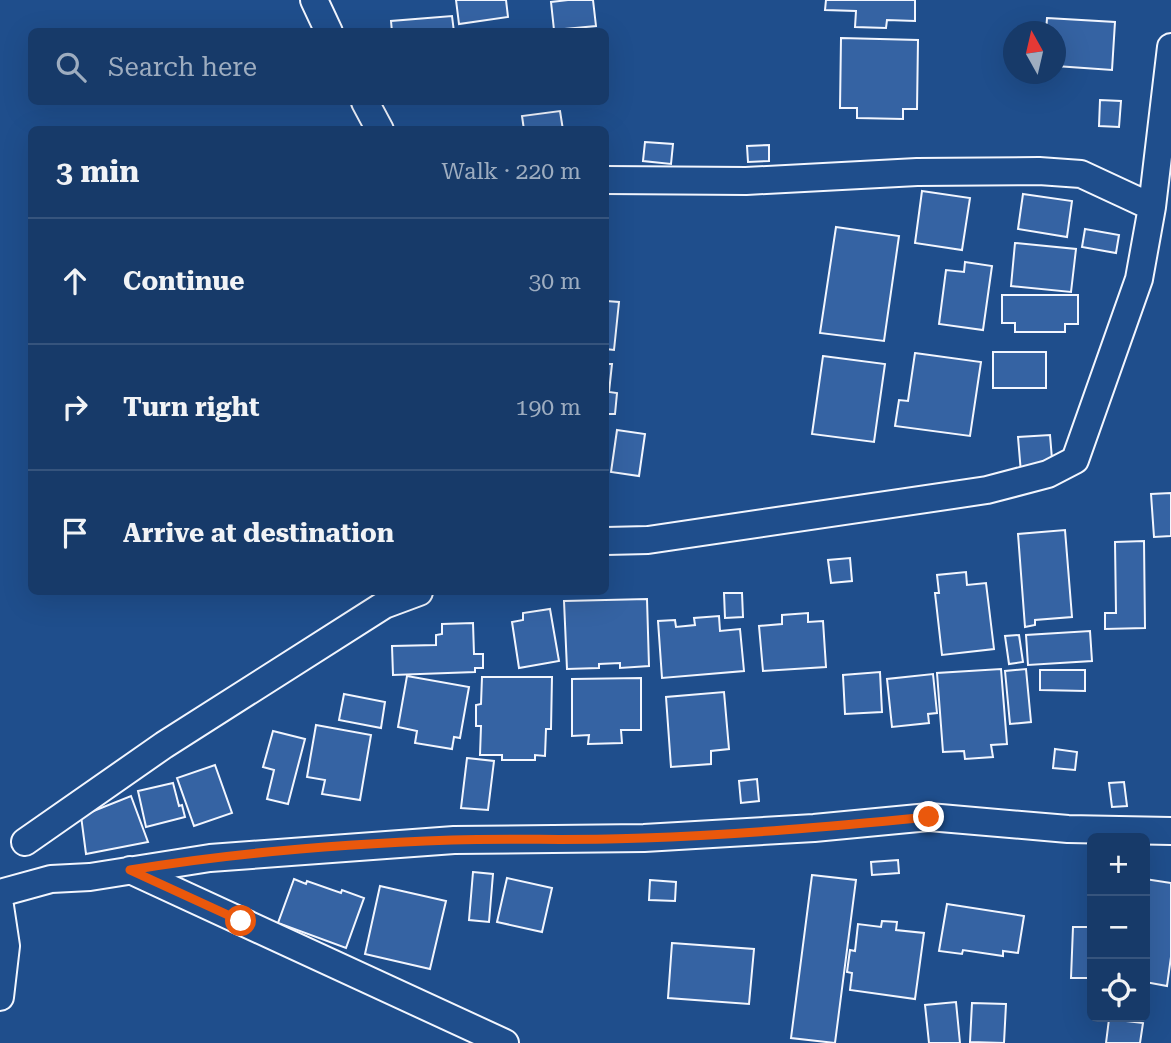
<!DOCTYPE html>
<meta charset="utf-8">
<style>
body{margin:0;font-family:"Roboto Serif",serif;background:#244571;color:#f1f3f6}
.controls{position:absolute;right:21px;bottom:21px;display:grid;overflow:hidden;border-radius:10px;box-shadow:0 7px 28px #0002}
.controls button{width:63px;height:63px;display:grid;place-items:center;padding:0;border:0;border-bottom:2px solid #36547d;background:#173a69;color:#f1f3f6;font:35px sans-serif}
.compass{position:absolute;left:1003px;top:21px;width:63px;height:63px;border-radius:50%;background:#173a69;box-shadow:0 7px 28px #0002;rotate:352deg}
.stop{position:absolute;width:21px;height:21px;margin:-16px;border:5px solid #ea580c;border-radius:50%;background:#fff}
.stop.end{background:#ea580c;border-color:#fff;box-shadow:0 2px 7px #0008}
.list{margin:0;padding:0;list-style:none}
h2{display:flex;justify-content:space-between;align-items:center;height:91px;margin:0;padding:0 28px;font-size:30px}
h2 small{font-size:23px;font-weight:400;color:#9eadc0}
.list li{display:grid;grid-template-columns:46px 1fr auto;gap:21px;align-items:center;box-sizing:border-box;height:126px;padding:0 28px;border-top:2px solid #36547d}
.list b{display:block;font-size:26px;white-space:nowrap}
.list em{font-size:23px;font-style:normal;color:#9eadc0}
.icon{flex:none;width:38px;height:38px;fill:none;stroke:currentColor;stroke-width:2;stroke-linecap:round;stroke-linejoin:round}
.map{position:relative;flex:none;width:1171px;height:1043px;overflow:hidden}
.search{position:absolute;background:#173a69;box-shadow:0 7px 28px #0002;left:28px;top:28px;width:581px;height:77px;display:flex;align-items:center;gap:18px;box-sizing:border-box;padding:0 24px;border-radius:10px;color:#9eadc0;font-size:26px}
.panel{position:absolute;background:#173a69;box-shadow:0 7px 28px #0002;left:28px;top:126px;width:581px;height:469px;border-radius:10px}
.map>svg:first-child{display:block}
.building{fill:#3563a3;stroke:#f2f6ff;stroke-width:2}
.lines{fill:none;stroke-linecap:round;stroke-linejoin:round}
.street-casing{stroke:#f2f6ff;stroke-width:30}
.street{stroke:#1f4e8c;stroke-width:26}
.route{stroke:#ea580c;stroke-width:9}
</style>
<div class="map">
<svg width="1171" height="1043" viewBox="0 0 1171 1043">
<rect width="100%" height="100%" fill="#1f4e8c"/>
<path class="building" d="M 456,0 L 506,0 L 508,17 L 459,24 Z
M 568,0 L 593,0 L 596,26 L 554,30 L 551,2 Z
M 826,0 L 915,0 L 915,21 L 887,20 L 886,28 L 855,27 L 856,11 L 825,10 Z
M 452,16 L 454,32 L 392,32 L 391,21 Z
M 1047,18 L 1115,22 L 1112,70 L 1056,66 L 1056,32 L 1046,32 Z
M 841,38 L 918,40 L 917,109 L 903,109 L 903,119 L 857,118 L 857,108 L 840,108 Z
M 1100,100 L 1121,101 L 1119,127 L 1099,126 Z
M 560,111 L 563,130 L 524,130 L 522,116 Z
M 645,142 L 673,144 L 671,164 L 643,161 Z
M 769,145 L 769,161 L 748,162 L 747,146 Z
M 922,191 L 970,198 L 962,250 L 915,243 Z
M 1023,194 L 1072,201 L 1067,237 L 1018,229 Z
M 836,227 L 899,236 L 884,341 L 820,333 Z
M 1085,229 L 1119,235 L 1116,253 L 1082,247 Z
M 1015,243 L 1076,249 L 1071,292 L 1011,286 Z
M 965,262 L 992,266 L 983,330 L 939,324 L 946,270 L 964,272 Z
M 1002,295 L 1078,295 L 1078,324 L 1065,324 L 1065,332 L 1015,332 L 1015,323 L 1002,323 Z
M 606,301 L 619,302 L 614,350 L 606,349 Z
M 993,352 L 1046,352 L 1046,388 L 993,388 Z
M 915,353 L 981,362 L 970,436 L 895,426 L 899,400 L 908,401 Z
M 823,356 L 885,364 L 874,442 L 812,434 Z
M 606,364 L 612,364 L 609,392 L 617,393 L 615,414 L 606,414 Z
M 617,430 L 645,434 L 639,476 L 611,472 Z
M 1050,435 L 1053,471 L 1021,473 L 1018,437 Z
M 1171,493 L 1171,536 L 1154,537 L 1151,494 Z
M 1065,530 L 1072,617 L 1035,620 L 1035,625 L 1025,627 L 1018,534 Z
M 1144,541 L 1145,628 L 1105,629 L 1105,613 L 1116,613 L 1115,542 Z
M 850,558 L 852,581 L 831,583 L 828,560 Z
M 966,572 L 967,585 L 986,583 L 994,649 L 942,655 L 935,593 L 939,593 L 937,575 Z
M 724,593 L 742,593 L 743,617 L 725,618 Z
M 647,599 L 649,666 L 620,668 L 620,663 L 599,664 L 599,668 L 567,669 L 564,601 Z
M 550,609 L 559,661 L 519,668 L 512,622 L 523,620 L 523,613 Z
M 808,613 L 808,622 L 823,621 L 826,667 L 763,671 L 759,626 L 782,624 L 782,615 Z
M 719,616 L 720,631 L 740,629 L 744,671 L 662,678 L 658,621 L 675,620 L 676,627 L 695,625 L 694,618 Z
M 473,623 L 474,654 L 483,654 L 483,668 L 475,668 L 475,672 L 393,675 L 392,646 L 436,645 L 436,635 L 442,634 L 442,624 Z
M 1090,631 L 1092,661 L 1028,665 L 1026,635 Z
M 1019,635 L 1023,662 L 1009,664 L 1005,636 Z
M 1001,669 L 1007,744 L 991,745 L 993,757 L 965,759 L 964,751 L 943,752 L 937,673 Z
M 1026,669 L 1031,722 L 1010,724 L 1005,671 Z
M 1040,670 L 1085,670 L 1085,691 L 1040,690 Z
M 880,672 L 882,712 L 845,714 L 843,675 Z
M 933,674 L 937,713 L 928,714 L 929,723 L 892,727 L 887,679 Z
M 407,676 L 469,687 L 460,738 L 454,737 L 452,749 L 415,743 L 417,731 L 398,727 Z
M 482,677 L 552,677 L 551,729 L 546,729 L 545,756 L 535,755 L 535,760 L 502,760 L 502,755 L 480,755 L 481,726 L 476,726 L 476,705 L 481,704 Z
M 641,678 L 641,730 L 621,730 L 622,743 L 588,744 L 589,735 L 572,736 L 572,679 Z
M 724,692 L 729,749 L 711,751 L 711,764 L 671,767 L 666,697 Z
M 344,694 L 385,702 L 381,728 L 339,720 Z
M 316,725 L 371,735 L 360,800 L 322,794 L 325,780 L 307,777 Z
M 273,731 L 305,739 L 288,804 L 267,799 L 274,770 L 263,767 Z
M 1055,749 L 1077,752 L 1075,770 L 1053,768 Z
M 467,758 L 494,761 L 488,810 L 461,808 Z
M 215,765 L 232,813 L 194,826 L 177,778 Z
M 757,779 L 759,801 L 741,803 L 739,781 Z
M 1124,782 L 1127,806 L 1112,807 L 1109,783 Z
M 173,783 L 179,806 L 182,805 L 185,817 L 146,827 L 138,791 Z
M 131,796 L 148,842 L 86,854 L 81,816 Z
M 898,860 L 899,873 L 872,875 L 871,862 Z
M 473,872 L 493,874 L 489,922 L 469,920 Z
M 812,875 L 856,880 L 835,1043 L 791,1038 Z
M 507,878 L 552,888 L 542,932 L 497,922 Z
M 294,879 L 306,884 L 307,881 L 341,893 L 342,890 L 364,898 L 346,948 L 278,923 Z
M 1145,879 L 1171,883 L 1171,957 L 1167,986 L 1145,982 Z
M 650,880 L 676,882 L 675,901 L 649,900 Z
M 380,886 L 446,901 L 430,969 L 365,954 Z
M 947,904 L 1024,916 L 1018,953 L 1003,951 L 1003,956 L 963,950 L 962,954 L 939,951 Z
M 882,921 L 897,922 L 896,930 L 924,933 L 915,999 L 850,990 L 852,973 L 847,972 L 850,950 L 855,951 L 858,924 L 881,927 Z
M 1073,927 L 1092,927 L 1092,978 L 1071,978 Z
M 672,943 L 754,949 L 749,1004 L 668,998 Z
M 956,1002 L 960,1043 L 929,1043 L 925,1005 Z
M 972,1003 L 1006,1004 L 1004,1043 L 970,1042 Z
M 1109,1019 L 1143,1023 L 1140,1043 L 1106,1043 Z"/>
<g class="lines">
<defs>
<path id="street" d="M 314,0 L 329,32
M 365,102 L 380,130
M 606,180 L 746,181 L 917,172 L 1039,171 L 1081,174 L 1152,207
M 606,541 L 648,540 L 987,490 L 1048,474 L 1075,460 L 1139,279 L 1152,207 L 1171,47
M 25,842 L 164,745 L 384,605 L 419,592
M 130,870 L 505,1043
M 0,893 L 51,879 L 90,877 L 210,858 L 454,840 L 644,838 L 814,828 L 929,817 L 1068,829 L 1171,831
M 0,906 L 6,946 L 0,997"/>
</defs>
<use href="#street" class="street-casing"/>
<use href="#street" class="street"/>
</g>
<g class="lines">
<path class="route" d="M 241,921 L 130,870 C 236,852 345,844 452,840 C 516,838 580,841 643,838 C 738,835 834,826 929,817"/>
</g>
</svg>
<div class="controls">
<button>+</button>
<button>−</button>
<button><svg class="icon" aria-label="locate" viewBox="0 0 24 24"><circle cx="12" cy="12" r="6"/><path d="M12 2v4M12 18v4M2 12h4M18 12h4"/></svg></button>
</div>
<svg class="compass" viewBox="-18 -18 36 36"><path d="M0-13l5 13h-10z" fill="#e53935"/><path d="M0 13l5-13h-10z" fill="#9eadc0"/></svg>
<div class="stop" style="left:241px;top:921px"></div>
<div class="stop end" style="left:929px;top:817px"></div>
<div class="search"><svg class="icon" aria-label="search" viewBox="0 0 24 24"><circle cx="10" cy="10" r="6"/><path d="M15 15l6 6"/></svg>Search here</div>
<section class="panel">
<h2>3 min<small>Walk · 220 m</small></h2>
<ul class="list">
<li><svg class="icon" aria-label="ahead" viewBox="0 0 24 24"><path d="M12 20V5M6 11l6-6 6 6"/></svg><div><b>Continue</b></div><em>30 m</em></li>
<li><svg class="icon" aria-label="right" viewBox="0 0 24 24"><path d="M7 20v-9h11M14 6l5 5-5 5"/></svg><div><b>Turn right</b></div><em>190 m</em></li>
<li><svg class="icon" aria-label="arrive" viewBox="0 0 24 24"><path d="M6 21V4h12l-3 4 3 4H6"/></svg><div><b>Arrive at destination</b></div></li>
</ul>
</section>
</div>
